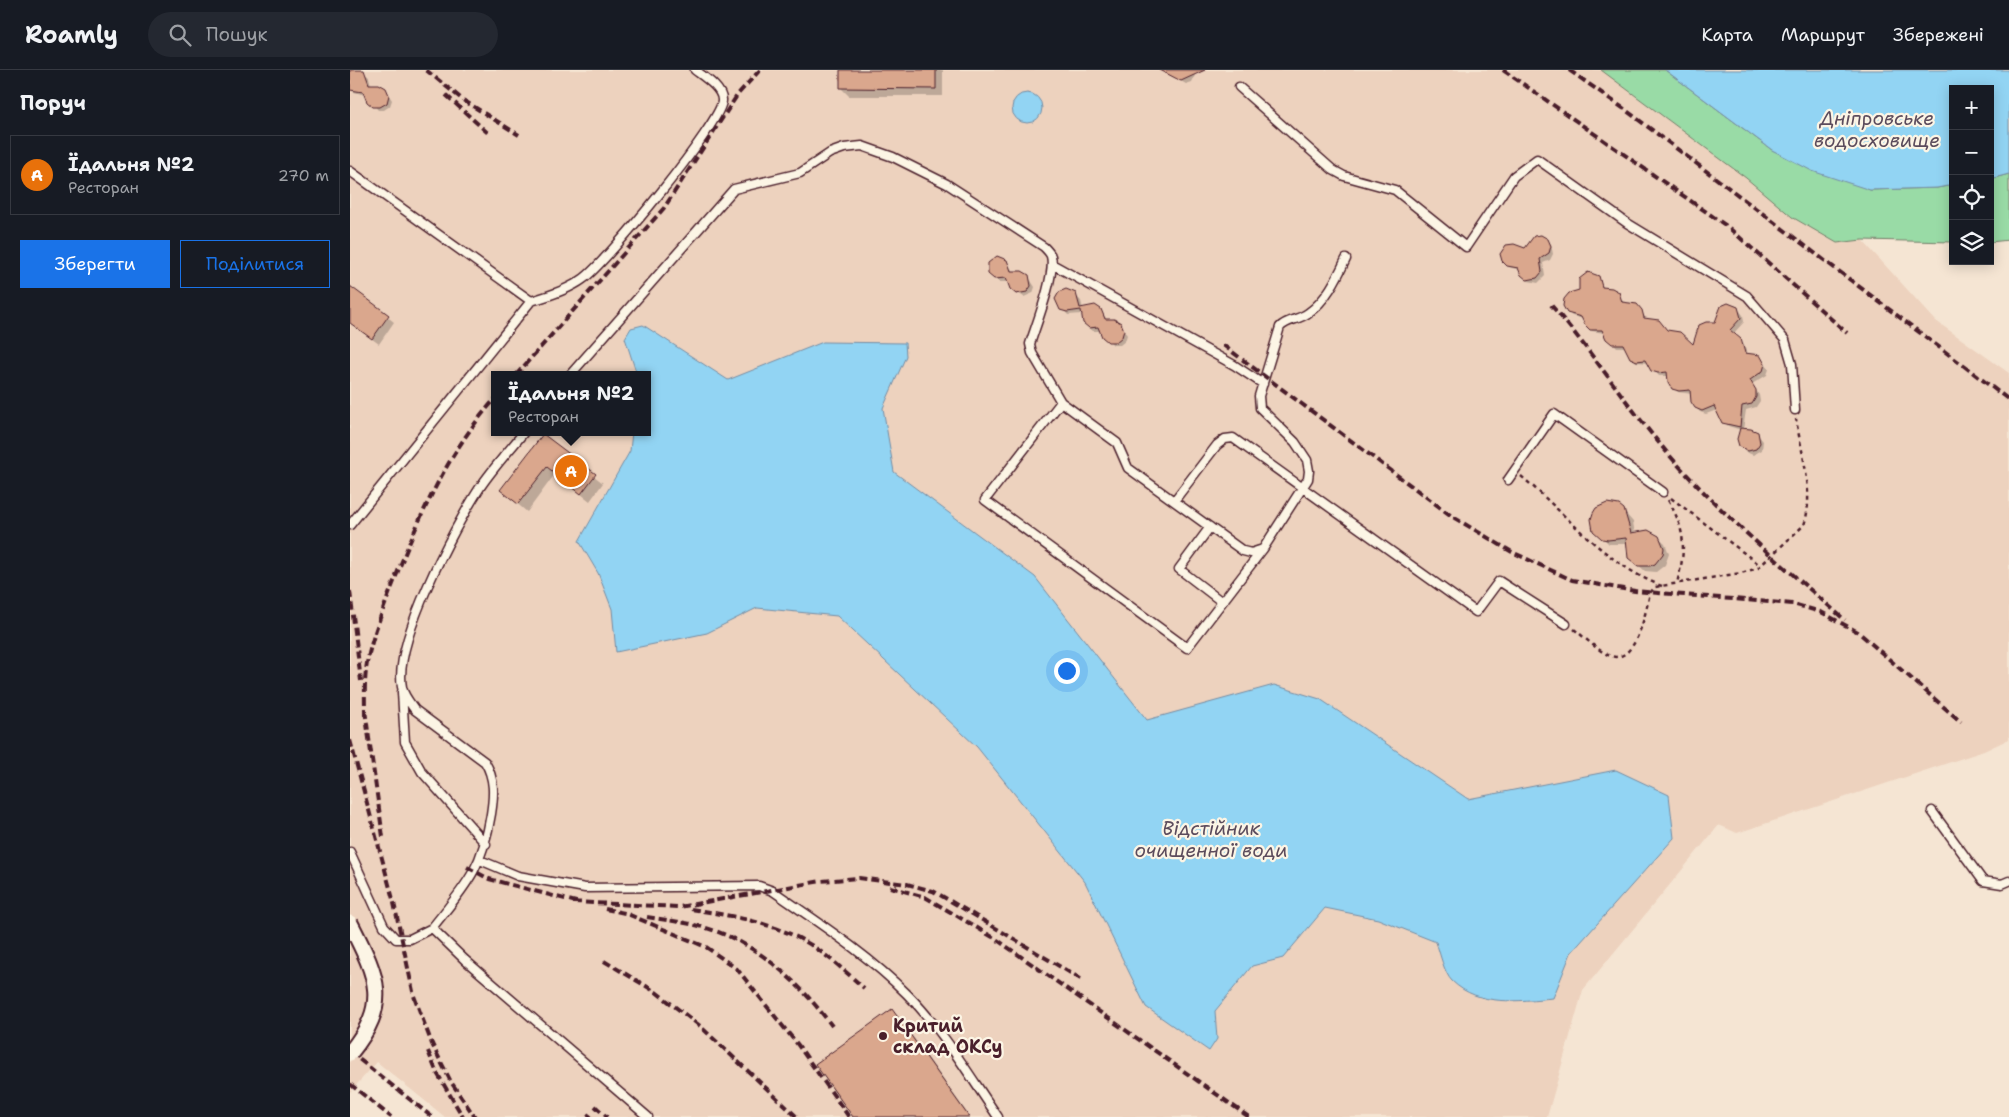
<!DOCTYPE html>
<html lang="uk">
<meta charset="utf-8">
<style>
body{margin:0;font-family:"Shantell Sans",sans-serif;background:#242831;color:#f1f3f6}
.controls{position:absolute;right:15px;top:15px;display:grid;overflow:hidden;border-radius:0px;box-shadow:0 2px 12px #0003}
.controls button{width:45px;height:45px;display:grid;place-items:center;padding:0;border:0;border-bottom:1px solid #363941;background:#171b24;color:#f1f3f6;font:25px sans-serif}
.you{position:absolute;left:716px;top:600px;width:18px;height:18px;margin:-12px;border:4px solid #fff;border-radius:50%;background:#1a73e8;box-shadow:0 0 0 8px #1a73e833}
.badge{display:grid;place-items:center;width:32px;height:32px;border-radius:50%;background:#1a73e8;color:#fff;font-size:16px;font-weight:700}
.pin{position:absolute;translate:-50% -50%;border:2px solid #fff;box-shadow:0 1px 5px #0006}
.popup{position:absolute;left:141px;top:301px;width:160px;height:65px;box-sizing:border-box;display:grid;place-content:center;border-radius:0px;background:#171b24;filter:drop-shadow(0 1px 4px #0005);font-size:16px;white-space:nowrap;color:#9ea1a6}
.popup b{font-size:19px;color:#f1f3f6}
.popup::after{content:'';position:absolute;left:50%;top:100%;margin-left:-10px;border:10px solid transparent;border-top-color:#171b24}
.list{margin:0;padding:0;list-style:none}
h2{display:flex;justify-content:space-between;align-items:center;height:65px;margin:0;padding:0 20px;font-size:21px}
h2 small{font-size:16px;font-weight:400;color:#9ea1a6}
.list li{display:grid;grid-template-columns:32px 1fr auto;gap:15px;align-items:center;box-sizing:border-box;height:80px;margin:0 10px 10px;padding:0 10px;border:1px solid #363941;border-radius:0px}
.list b{display:block;font-size:19px;white-space:nowrap}
.list p{margin:0;font-size:16px;white-space:nowrap;color:#9ea1a6}
.list em{font-size:16px;font-style:normal;color:#9ea1a6}
.actions{display:flex;gap:10px;padding:15px 20px}
.actions a{flex:1;padding:11px 0;border:1px solid #1a73e8;border-radius:0px;text-align:center;font-size:18px;color:#1a73e8}
.actions .main{background:#1a73e8;color:#fff}
.icon{flex:none;width:28px;height:28px;fill:none;stroke:currentColor;stroke-width:2;stroke-linecap:round;stroke-linejoin:round}
.map{position:relative;flex:none;width:1659px;height:1047px;overflow:hidden}
header{display:flex;align-items:center;gap:30px;box-sizing:border-box;height:70px;padding:0 25px;background:#171b24;border-bottom:1px solid #363941}
header strong{font-size:24px}
nav{display:flex;gap:28px;margin-inline-start:auto;font-size:18px}
.search{width:350px;height:45px;background:#242831;display:flex;align-items:center;gap:12px;box-sizing:border-box;padding:0 18px;border-radius:28px;color:#9ea1a6;font-size:19px}
main{display:flex}
aside{flex:1;background:#171b24}
.map>svg:first-child{display:block}
.built{fill:#edd2be;fill-rule:evenodd}
.green{fill:#99dba6;stroke:#727d68}
.water{fill:#92d4f3;stroke:#758ca3}
.shadow{fill:#0003}
.building{fill:#daa78d;stroke:#4a1f2b}
.lines{fill:none;stroke-linecap:round;stroke-linejoin:round}
.service-casing{stroke:#4a1f2b;stroke-width:11}
.path{stroke:#4a1f2b;stroke-width:2.5;stroke-dasharray:4 4;stroke-linecap:butt}
.service{stroke:#fcf5e5;stroke-width:8}
.rail{stroke:#4a1f2b;stroke-width:4;stroke-dasharray:8 4;stroke-linecap:butt}
.minor-bridge-casing{stroke:#4a1f2b;stroke-width:19;stroke-linecap:butt}
.minor-bridge{stroke:#fcf5e5;stroke-width:15}
.poi-dot{fill:#4a1f2b;stroke:#fcf5e5;stroke-width:2}
.labels{text-anchor:middle;stroke-width:4.5;stroke-linejoin:round;paint-order:stroke}
.poi-label{font-size:18px;font-weight:bold;fill:#4a1f2b;stroke:#fcf5e5;text-anchor:start}
.water-label{font-size:19px;font-style:italic;fill:#5c4c5d;stroke:#fcf5e5}
</style>
<header>
<strong>Roamly</strong>
<div class="search"><svg class="icon" aria-label="search" viewBox="0 0 24 24"><circle cx="10" cy="10" r="6"/><path d="M15 15l6 6"/></svg>Пошук</div>
<nav><a>Карта</a><a>Маршрут</a><a>Збережені</a></nav>
</header>
<main>
<aside>
<h2>Поруч<small></small></h2>
<ul class="list">
<li><span class="badge" style="background:#e8710a">A</span><div><b>Їдальня №2</b><p>Ресторан</p></div><em>270 m</em></li>
</ul>
<div class="actions"><a class="main">Зберегти</a><a>Поділитися</a></div>
</aside>
<div class="map">
<svg width="1659" height="1047" viewBox="0 0 1659 1047">
<rect width="100%" height="100%" fill="#f5e5d3"/>
<filter id="ink" filterUnits="userSpaceOnUse"><feTurbulence type="fractalNoise" baseFrequency=".02" numOctaves="2"/><feDisplacementMap in="SourceGraphic" scale="10" xChannelSelector="R" yChannelSelector="G"/><feConvolveMatrix kernelMatrix="1 2 1 2 8 2 1 2 1" color-interpolation-filters="sRGB"/></filter>
<g filter="url(#ink)">
<path class="built" d="M 0,0 L 1251,0 L 1397,108 L 1442,147 L 1487,173 L 1512,170 L 1586,251 L 1659,303 L 1659,669 L 1634,681 L 1387,763 L 1369,755 L 1233,920 L 1197,1047 L 95,1047 L 27,992 L 0,1022 ZM 145,305 L 297,305 L 297,362 L 145,362 Z"/>
<path class="green" d="M 1251,0 L 1315,0 L 1422,80 L 1520,120 L 1587,118 L 1603,115 L 1603,172 L 1512,170 L 1487,173 L 1442,147 L 1396,108 Z
M 1659,104 L 1659,170 L 1640,172 L 1640,109 Z"/>
<path class="water" d="M 1315,0 L 1659,0 L 1659,104 L 1640,109 L 1640,19 L 1603,19 L 1603,115 L 1587,118 L 1520,120 L 1462,101 L 1422,80 Z
M662 38a15 15 0 1 1 30 0a15 15 0 1 1-30 0Z
M 293,255 L 378,310 L 473,272 L 555,273 L 556,286 L 533,338 L 544,402 L 685,507 L 797,650 L 924,615 L 970,629 L 1118,729 L 1266,700 L 1319,725 L 1324,768 L 1221,883 L 1203,928 C 1169,931 1129,937 1102,911 C 1094,903 1090,883 1086,872 L 1028,849 L 975,838 L 933,888 L 902,896 L 865,941 L 867,969 L 859,981 L 796,937 L 735,812 L 627,677 L 487,546 L 407,538 L 357,563 L 266,582 L 262,539 L 248,503 L 229,471 L 280,381 L 282,362 L 297,362 L 297,305 L 287,305 L 275,268 L 281,258 Z"/>
<path class="shadow" d="M 0,0 L 10,0 L 19,7 L 21,15 L 35,19 L 42,30 L 40,36 L 34,40 L 28,40 L 15,25 L 4,22 L 0,17 Z
M 491,0 L 593,0 L 593,26 L 499,26 L 491,18 Z
M 822,0 L 845,0 L 846,3 L 842,12 L 836,14 L 827,9 Z
M 1197,170 L 1201,174 L 1203,184 L 1200,190 L 1193,193 L 1195,206 L 1188,213 L 1178,211 L 1171,200 L 1159,197 L 1151,187 L 1152,181 L 1157,176 L 1175,179 Z
M 647,188 L 658,193 L 663,202 L 678,206 L 685,217 L 683,223 L 674,227 L 666,222 L 659,212 L 649,212 L 644,208 L 638,197 L 641,191 Z
M 1248,208 L 1254,219 L 1268,223 L 1274,233 L 1289,237 L 1296,249 L 1344,276 L 1366,254 L 1375,235 L 1385,235 L 1393,245 L 1394,252 L 1383,264 L 1394,275 L 1397,284 L 1409,286 L 1419,299 L 1417,305 L 1402,314 L 1409,325 L 1410,331 L 1406,337 L 1396,340 L 1393,360 L 1408,365 L 1413,371 L 1412,380 L 1403,385 L 1396,382 L 1389,372 L 1391,360 L 1378,356 L 1367,340 L 1356,344 L 1350,342 L 1346,338 L 1342,324 L 1328,322 L 1323,318 L 1319,306 L 1309,306 L 1298,293 L 1286,292 L 1276,277 L 1267,277 L 1254,263 L 1242,261 L 1234,249 L 1222,246 L 1218,242 L 1230,221 Z
M 0,218 L 44,252 L 29,274 L 0,253 Z
M 722,222 L 731,231 L 733,239 L 751,240 L 757,250 L 770,254 L 777,265 L 775,271 L 770,275 L 763,275 L 751,261 L 743,261 L 738,257 L 732,244 L 718,245 L 707,233 Z
M 193,366 L 253,413 L 240,431 L 205,404 L 177,442 L 151,420 Z
M 1275,443 L 1283,452 L 1285,464 L 1308,467 L 1315,473 L 1319,484 L 1315,495 L 1306,502 L 1295,501 L 1286,493 L 1278,474 L 1259,474 L 1251,466 Z
M 542,941 L 548,946 L 620,1047 L 505,1047 Z"/>
<path class="building" d="M 0,0 L 14,0 L 19,14 L 29,14 L 36,18 L 39,25 L 37,33 L 30,37 L 23,37 L 17,32 L 13,22 L 0,20 Z
M 490,0 L 586,0 L 586,19 L 490,18 Z
M 810,0 L 855,0 L 831,11 Z
M 1191,165 L 1198,169 L 1201,176 L 1199,183 L 1190,189 L 1192,202 L 1187,208 L 1177,210 L 1171,205 L 1168,198 L 1157,196 L 1152,191 L 1150,184 L 1156,175 L 1164,174 L 1175,178 L 1184,166 Z
M 647,186 L 657,190 L 661,201 L 672,201 L 679,205 L 681,216 L 677,222 L 666,224 L 660,219 L 656,208 L 644,209 L 638,204 L 638,193 Z
M 1238,202 L 1249,206 L 1252,217 L 1262,218 L 1269,222 L 1272,232 L 1287,234 L 1292,240 L 1294,248 L 1309,250 L 1317,260 L 1330,262 L 1343,274 L 1349,255 L 1356,252 L 1365,252 L 1371,236 L 1378,233 L 1388,237 L 1391,248 L 1380,260 L 1391,269 L 1395,283 L 1410,285 L 1415,294 L 1413,301 L 1400,310 L 1406,320 L 1406,327 L 1402,334 L 1392,336 L 1390,357 L 1372,353 L 1364,336 L 1352,341 L 1345,338 L 1341,332 L 1340,320 L 1329,321 L 1322,319 L 1318,312 L 1317,302 L 1308,303 L 1301,301 L 1295,290 L 1287,291 L 1280,288 L 1273,274 L 1262,274 L 1256,269 L 1252,260 L 1240,260 L 1235,255 L 1231,247 L 1217,243 L 1213,236 L 1214,229 L 1219,223 L 1229,220 L 1229,209 Z
M 0,216 L 39,245 L 22,269 L 0,253 Z
M 716,219 L 726,223 L 730,238 L 745,235 L 751,239 L 755,249 L 764,249 L 771,253 L 774,260 L 772,267 L 766,272 L 758,272 L 752,267 L 748,257 L 739,258 L 733,253 L 731,240 L 717,242 L 710,240 L 705,229 L 709,222 Z
M 1390,358 L 1401,359 L 1408,362 L 1410,373 L 1406,379 L 1398,381 L 1389,376 L 1387,369 Z
M 193,364 L 246,404 L 231,424 L 197,397 L 168,434 L 150,420 Z
M 1257,433 L 1269,435 L 1274,439 L 1281,463 L 1298,460 L 1309,466 L 1314,478 L 1313,484 L 1305,494 L 1300,496 L 1288,496 L 1278,488 L 1276,468 L 1258,470 L 1252,469 L 1243,461 L 1241,449 L 1243,443 L 1246,438 Z
M 542,939 L 619,1047 L 503,1047 L 465,994 Z"/>
<g class="lines">
<defs>
<path id="service" d="M 889,17 L 983,100 L 994,106 L 1045,120 L 1116,177 L 1164,106 L 1187,89 L 1277,153 L 1397,226 L 1435,270 L 1442,294 L 1445,340
M 0,101 L 181,231 L 0,455
M 702,194 L 884,295 L 913,314
M 181,231 C 199,226 218,220 233,209 C 255,194 374,50 372,30 C 372,18 354,7 345,0
M 220,305 L 384,119 L 450,103 L 480,83 L 494,78 L 512,76 L 543,87 L 597,114 L 694,177 C 697,180 700,183 701,186 C 706,204 686,255 680,274 L 682,283 L 711,332 L 767,373 L 778,398 L 893,481 L 901,483 L 913,479 L 958,409 L 959,401 L 957,390 L 945,372 L 910,338 L 909,326 L 930,257 C 938,249 949,250 958,243 C 976,231 987,208 996,189
M 711,332 L 635,430 L 837,578 L 913,479
M 174,362 C 159,381 142,399 129,419 C 104,458 43,573 52,617 C 53,625 60,633 65,640 L 135,692 C 145,709 144,725 141,744 C 132,800 116,815 82,858 L 115,890 L 298,1047
M 1158,410 L 1204,344 L 1313,422
M 824,431 L 867,375 L 875,369 L 883,368 L 1126,542 L 1149,511 L 1216,554
M 860,457 L 829,499 L 872,532
M 52,622 L 55,672 L 72,702 L 136,774
M 1582,741 L 1633,811 L 1652,814 L 1659,811
M 0,782 L 34,856 L 46,869 L 60,869 L 82,858
M 130,790 L 168,806 L 235,818 L 409,816 L 423,821 C 469,853 517,884 557,924 C 593,960 619,1005 648,1047"/>
</defs>
<use href="#service" class="service-casing"/>
<path class="path" d="M 1171,406 C 1216,444 1256,495 1312,516
M 1321,428 L 1410,495
M 1318,430 C 1336,461 1336,479 1327,513
M 1224,559 C 1234,567 1246,579 1258,585 C 1286,598 1296,540 1300,523 L 1305,517 L 1391,503 L 1408,498 L 1454,455 C 1465,423 1451,382 1446,349"/>
<use href="#service" class="service"/>
<path class="rail" d="M 76,0 L 113,30 L 169,65
M 1153,0 L 1378,157 L 1497,263
M 1219,0 L 1273,38 L 1659,330
M 96,25 L 139,64
M 1201,235 C 1246,286 1282,344 1328,395 C 1379,451 1438,500 1495,550
M 873,275 L 1103,447 L 1162,482 L 1222,510 L 1285,521 L 1443,534 L 1471,542 L 1508,562 L 1611,652
M 166,305 L 314,138 L 388,24 L 410,0
M 0,521 L 11,611
M 15,640 L 33,767
M 15,646 C 15,628 14,611 17,593 C 22,566 33,540 43,514 C 68,449 98,381 145,329
M 0,670 L 44,833 L 64,926 L 82,974 L 101,1012 L 125,1047
M 117,797 L 139,809 L 230,833
M 540,817 L 575,827 L 646,869 L 899,1047
M 223,832 L 329,837 L 471,811 L 509,808 L 557,814 L 583,821 L 614,839 L 734,911
M 255,839 L 275,843 L 356,877 L 387,899 L 448,975 L 499,1047
M 341,839 C 383,846 428,853 464,877 C 482,889 498,904 514,918
M 297,847 C 315,850 335,852 353,857 C 407,872 449,912 482,956
M 254,891 L 306,922 L 350,956 L 447,1047
M 78,981 L 87,1003 L 113,1047
M 0,982 L 82,1047
M 0,1014 L 41,1047
M 245,1036 L 257,1047
M 237,1044 L 241,1047"/>
<defs>
<path id="minor-bridge" d="M 0,853 C 26,905 42,932 0,983"/>
</defs>
<use href="#minor-bridge" class="minor-bridge-casing"/>
<use href="#minor-bridge" class="minor-bridge"/>
</g>
</g>
<circle class="poi-dot" cx="533" cy="966" r="5"/>
<g class="labels">
<g class="poi-label">
<text x="543" y="962">Критий<tspan x="543" dy="21">склад ОКСу</tspan></text>
</g>
<g class="water-label">
<text x="1527" y="55">Дніпровське<tspan x="1527" dy="22">водосховище</tspan></text>
<text x="861" y="765">Відстійник<tspan x="861" dy="22">очищенної води</tspan></text>
</g>
</g>
</svg>
<div class="controls">
<button>+</button>
<button>−</button>
<button><svg class="icon" aria-label="locate" viewBox="0 0 24 24"><circle cx="12" cy="12" r="6"/><path d="M12 2v4M12 18v4M2 12h4M18 12h4"/></svg></button>
<button><svg class="icon" aria-label="layers" viewBox="0 0 24 24"><path d="M12 4l9 5-9 5-9-5zM3 14l9 5 9-5"/></svg></button>
</div>
<div class="you"></div>
<div class="pin badge" style="left:221px;top:401px;background:#e8710a">A</div>
<div class="popup"><b>Їдальня №2</b>Ресторан</div>
</div>
</main>
